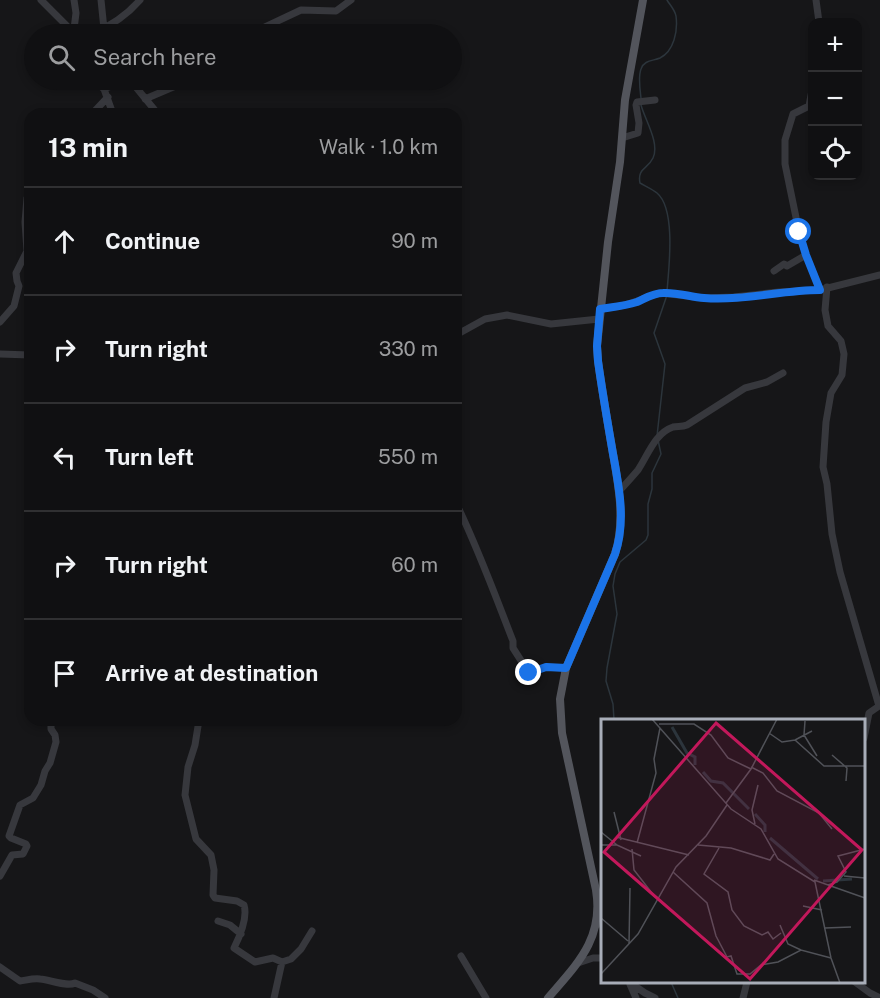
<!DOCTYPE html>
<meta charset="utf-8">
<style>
body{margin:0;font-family:"Public Sans",sans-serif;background:#19191b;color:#f1f3f6}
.controls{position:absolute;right:18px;top:18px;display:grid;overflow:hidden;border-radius:12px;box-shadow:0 3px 9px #0003}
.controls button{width:54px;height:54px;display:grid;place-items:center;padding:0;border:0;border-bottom:2px solid #303032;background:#101012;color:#f1f3f6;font:30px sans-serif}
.stop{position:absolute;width:18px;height:18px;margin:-14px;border:4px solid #1a73e8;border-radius:50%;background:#fff}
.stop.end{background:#1a73e8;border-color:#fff;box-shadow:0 2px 6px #0008}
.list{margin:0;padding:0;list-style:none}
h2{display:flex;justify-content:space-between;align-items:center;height:78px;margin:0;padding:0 24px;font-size:26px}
h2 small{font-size:20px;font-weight:400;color:#9c9d9f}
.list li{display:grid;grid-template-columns:39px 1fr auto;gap:18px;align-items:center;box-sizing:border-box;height:108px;padding:0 24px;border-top:2px solid #303032}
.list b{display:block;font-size:22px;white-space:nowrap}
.list em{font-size:20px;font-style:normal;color:#9c9d9f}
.icon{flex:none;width:33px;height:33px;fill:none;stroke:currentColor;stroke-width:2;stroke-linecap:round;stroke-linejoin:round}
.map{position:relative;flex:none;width:880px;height:998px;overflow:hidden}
.search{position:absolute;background:#101012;box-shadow:0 3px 9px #0003;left:24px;top:24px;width:438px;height:66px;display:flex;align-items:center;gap:15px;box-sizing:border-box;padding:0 21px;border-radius:33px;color:#9c9d9f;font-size:22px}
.panel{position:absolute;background:#101012;box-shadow:0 3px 9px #0003;left:24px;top:108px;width:438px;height:618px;border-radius:18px}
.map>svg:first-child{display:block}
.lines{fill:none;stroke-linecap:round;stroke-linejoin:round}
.stream{stroke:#2c353c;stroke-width:1.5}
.minor{stroke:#37383d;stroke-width:7}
.major{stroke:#53555c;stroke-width:8}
.route{stroke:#1a73e8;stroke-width:8}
.inset-river{fill:none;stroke:#2c353c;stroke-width:3}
.inset-road{fill:none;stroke:#505258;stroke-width:1.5}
.view{fill:#c2185b;fill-opacity:0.15;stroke:#c2185b;stroke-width:3}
.inset-edge{fill:none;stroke:#a8adb8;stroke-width:3}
</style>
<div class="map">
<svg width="880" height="998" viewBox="0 0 880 998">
<rect width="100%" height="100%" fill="#161618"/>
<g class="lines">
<path class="stream" d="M 641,98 C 640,90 638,77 641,69 C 644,60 653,61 660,58 C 674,51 678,31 676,16 C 675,10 670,5 667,0
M 641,105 C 645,120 660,143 653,158 C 648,169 637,168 640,183 C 645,186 652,189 657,193 C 676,209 669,267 667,291
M 657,436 L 665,364 L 654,333 L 667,295
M 614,720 L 613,704 L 606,681 L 607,668 L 617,614 L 613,586 L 615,574 L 620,562 L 646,540 L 648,535 L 648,504 L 652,489 L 652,473 L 661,454 L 658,440
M 671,982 L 678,998"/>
<path class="minor" d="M 41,0 L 69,28 L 74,29 L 77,34
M 101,0 L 104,29 L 107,34
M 816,0 L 819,22
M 74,29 L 76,13 L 74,0
M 92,34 C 111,26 127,15 140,0
M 250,34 L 301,10 L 336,11 L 351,0
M 93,80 L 104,89 L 113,114
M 130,80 L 158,114
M 104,89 L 125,80
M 812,90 L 809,106 L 793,114 L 785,140 L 785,164 L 799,232 L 806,255 L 820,290
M 145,99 L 178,85 L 184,80
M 92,114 L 108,97
M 622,138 L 638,133 L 639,123 L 636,105 L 637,102 L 655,100
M 774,271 L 784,264 L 787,266 L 806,255
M 827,287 L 825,310 L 828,326 L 841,341 L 844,354 L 842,375 L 831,393 L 826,422 L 823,467 L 827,484 L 832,534 L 840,572 L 879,706 L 869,713 L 864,738
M 600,309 L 621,306 L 637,301 L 653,295 L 661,293 L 704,298 L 734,297 L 779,292 L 820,290 L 880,275
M 0,322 L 14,306 L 19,286 L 17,281 L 16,273 L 27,251 L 25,222 L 27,198 L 30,192
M 456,335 L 485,319 L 507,315 L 551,324 L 599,319
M 0,354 L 30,355
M 619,491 C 626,484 632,477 638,470 C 648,455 655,433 673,427 C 678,426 682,427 687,425 L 745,388 L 767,382 L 783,373
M 456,503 C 478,548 495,595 513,641 L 513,648 L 529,673 L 546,667 L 566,668
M 199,720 L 195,745 L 188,767 L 185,795 L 196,839 L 211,855 L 214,870 L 213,895 L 215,898 L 237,901 L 244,905 C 248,918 240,936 234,948 L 255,962 L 273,958 L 282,962
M 0,876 L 12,855 L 23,854 L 27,846 L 26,844 L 11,838 L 9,836 L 20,805 L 33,798 L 41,785 L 45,771 L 50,763 L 56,742 L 55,735 L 51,729 L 51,720
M 598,911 L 602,925
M 218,921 L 230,925 L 241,934
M 461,956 L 486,998
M 578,963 L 593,958 L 602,958
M 0,967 L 20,981 C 27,980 34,978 40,979 C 51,980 67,987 75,983 L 93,990 L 105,998
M 629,982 L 645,993 L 655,998
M 629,982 L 636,998
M 855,982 L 870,993 L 880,998
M 274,998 L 282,962 L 291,959 L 301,949 L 312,931
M 743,998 L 747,982"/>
<path class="major" d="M 548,998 C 577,964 604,939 596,890 L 562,733 L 560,699 L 566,668 L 615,554 C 626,519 618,483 612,448 C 607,419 602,390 598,361 L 597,346 L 608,242 L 620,162 L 625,100 L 643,0"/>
</g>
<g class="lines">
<path class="route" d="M 529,673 L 546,667 L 566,668 L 615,554 C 627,519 618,483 612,448 C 607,419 602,390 598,361 L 597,346 L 600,309 C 613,307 625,306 637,302 C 646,298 653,293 663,293 C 677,292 690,297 704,298 C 743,301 782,290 820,290 L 806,255 L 799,232"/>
</g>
<g transform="translate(601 719)">
<rect width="264" height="264" fill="#161618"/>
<path class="inset-river" d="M 71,8 L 86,34 L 94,38 L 94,46M 102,53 L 110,62 L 122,64 L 148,90M 154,95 L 164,106 L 164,113M 169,119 L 217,160M 222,162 L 251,160"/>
<path class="inset-road" d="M 51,0 L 130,90 L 160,110 L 177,140 L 214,163 L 230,239 L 239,264M 204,2 L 203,16 L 216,37M 58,5 L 93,5 L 110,16 L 127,39 L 150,50M 168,14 L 181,23 L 194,21 L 223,47 L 264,47M 194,21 L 211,12M 231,36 L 246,49 L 245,62M 150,48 L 162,54 L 176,72 L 218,94 L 231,110M 125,84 L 150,50 L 176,0M 13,93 L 20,121M 154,105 L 151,91 L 157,66M 0,113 L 16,126M 15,118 L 88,136M 36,124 L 55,54 L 53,40 L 59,9M 0,126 L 16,126 L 40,137M 97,126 L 130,129 L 169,141 L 173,135M 118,129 L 103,155 L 127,173 L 131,191 L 143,207 L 161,216 L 167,213 L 172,220 L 180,214M 31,130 L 33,151 L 54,178M 72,153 L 106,184 L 115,217 L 126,238 L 130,237 L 136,255 L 149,255 L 160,246 L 177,243 L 200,231 L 230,239M 243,157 L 264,159M 213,161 L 227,166 L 236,163 L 245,153 L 237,137 L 264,130M 227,166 L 264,179M 202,187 L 221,191M 0,199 L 27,222M 179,206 L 187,225 L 200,231M 224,209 L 250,208M 28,225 L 29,169M 0,255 L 37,215 L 75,148 L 105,117 L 126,86"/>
<path class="view" d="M 115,4 L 261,131 L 149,260 L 3,133 Z"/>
<rect width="264" height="264" class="inset-edge"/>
</g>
</svg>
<div class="controls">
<button>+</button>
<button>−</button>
<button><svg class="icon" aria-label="locate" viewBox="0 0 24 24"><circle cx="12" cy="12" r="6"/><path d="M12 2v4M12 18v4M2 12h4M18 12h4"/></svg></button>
</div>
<div class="stop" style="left:799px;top:232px"></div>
<div class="stop end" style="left:529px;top:673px"></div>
<div class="search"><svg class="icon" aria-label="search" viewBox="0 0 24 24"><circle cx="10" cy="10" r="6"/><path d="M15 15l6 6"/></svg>Search here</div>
<section class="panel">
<h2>13 min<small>Walk · 1.0 km</small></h2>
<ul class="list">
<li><svg class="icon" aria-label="ahead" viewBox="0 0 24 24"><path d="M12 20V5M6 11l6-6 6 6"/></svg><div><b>Continue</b></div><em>90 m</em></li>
<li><svg class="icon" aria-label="right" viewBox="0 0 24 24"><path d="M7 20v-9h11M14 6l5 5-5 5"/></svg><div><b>Turn right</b></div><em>330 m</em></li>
<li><svg class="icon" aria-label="left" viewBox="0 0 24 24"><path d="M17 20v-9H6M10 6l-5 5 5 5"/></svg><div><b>Turn left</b></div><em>550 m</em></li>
<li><svg class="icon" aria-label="right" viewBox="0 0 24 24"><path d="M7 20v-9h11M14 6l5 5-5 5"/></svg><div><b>Turn right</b></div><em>60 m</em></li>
<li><svg class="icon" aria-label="arrive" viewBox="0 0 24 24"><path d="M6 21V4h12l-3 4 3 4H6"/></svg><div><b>Arrive at destination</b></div></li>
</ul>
</section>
</div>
